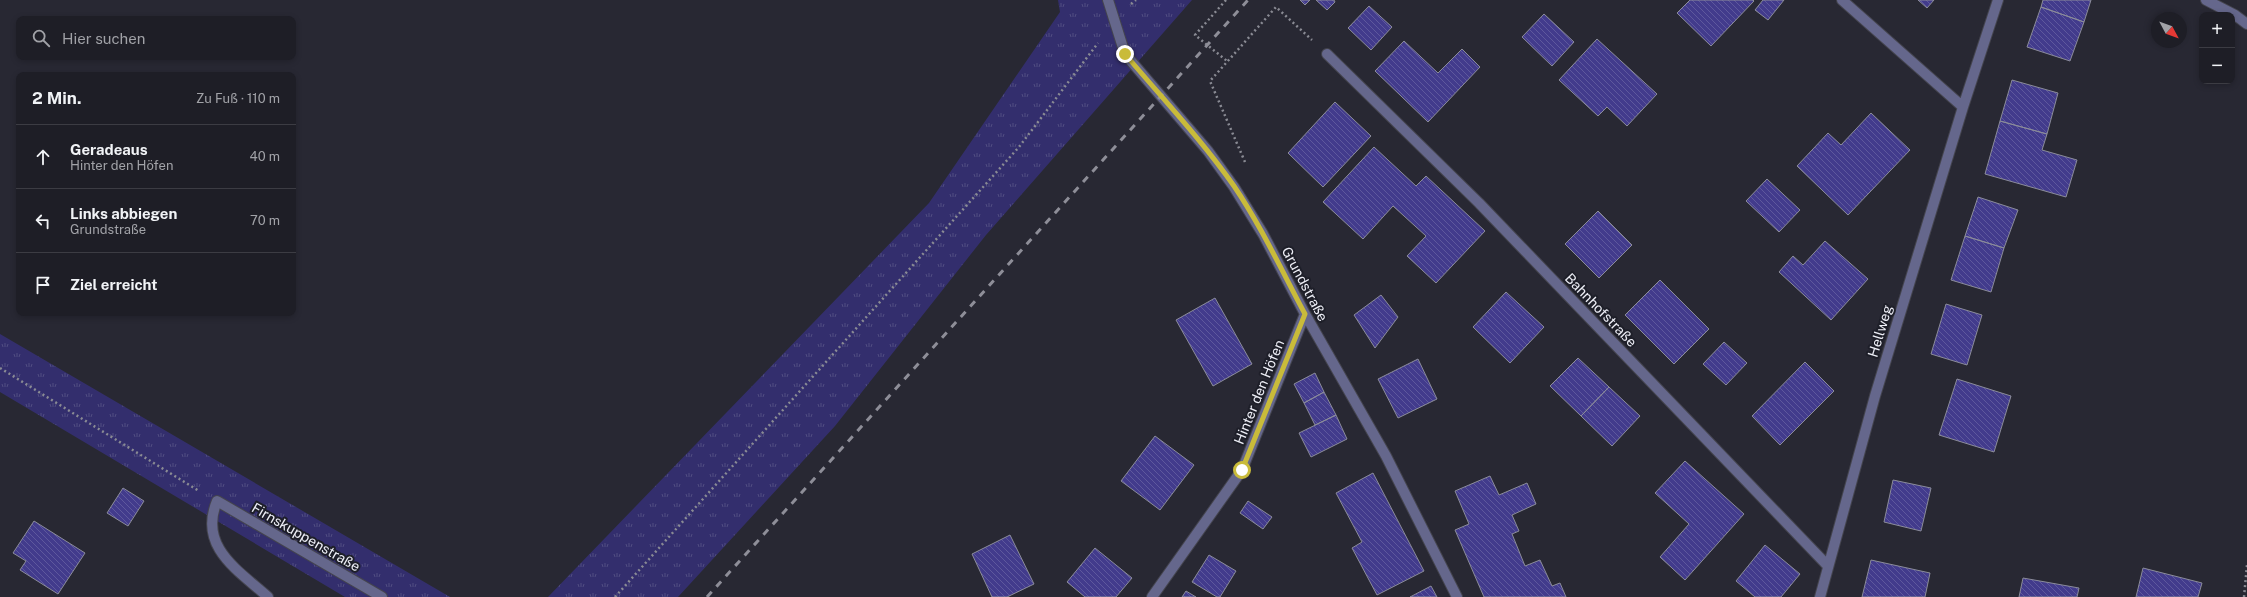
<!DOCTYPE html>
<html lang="de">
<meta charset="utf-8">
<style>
body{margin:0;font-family:"Public Sans",sans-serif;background:#26272e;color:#f1f3f6}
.controls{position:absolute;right:12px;top:12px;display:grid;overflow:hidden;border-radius:8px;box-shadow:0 2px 6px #0003}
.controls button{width:36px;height:36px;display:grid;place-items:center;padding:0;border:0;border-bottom:1px solid #3c3c43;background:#1e1e26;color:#f1f3f6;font:20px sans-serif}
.compass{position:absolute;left:2151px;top:12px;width:36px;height:36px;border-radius:50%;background:#1e1e26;box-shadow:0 2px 6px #0003;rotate:131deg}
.stop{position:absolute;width:12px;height:12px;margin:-9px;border:3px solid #c9bb3a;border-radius:50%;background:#fff}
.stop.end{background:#c9bb3a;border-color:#fff;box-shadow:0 1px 4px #0008}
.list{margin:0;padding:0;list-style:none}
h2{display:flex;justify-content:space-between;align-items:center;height:52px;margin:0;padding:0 16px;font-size:17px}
h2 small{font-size:13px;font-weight:400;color:#a1a2a7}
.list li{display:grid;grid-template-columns:26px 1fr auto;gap:12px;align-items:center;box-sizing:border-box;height:64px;padding:0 16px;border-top:1px solid #3c3c43}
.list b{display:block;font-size:15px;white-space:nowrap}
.list p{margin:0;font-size:13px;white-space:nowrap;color:#a1a2a7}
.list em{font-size:13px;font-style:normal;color:#a1a2a7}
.icon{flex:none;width:22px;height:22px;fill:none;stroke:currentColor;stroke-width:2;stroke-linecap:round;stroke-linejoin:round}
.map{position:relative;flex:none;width:2247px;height:597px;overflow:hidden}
.search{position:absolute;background:#1e1e26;box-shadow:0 2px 6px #0003;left:16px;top:16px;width:280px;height:44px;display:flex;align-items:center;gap:10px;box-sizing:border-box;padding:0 14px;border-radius:8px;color:#a1a2a7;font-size:15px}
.panel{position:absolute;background:#1e1e26;box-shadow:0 2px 6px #0003;left:16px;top:72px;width:280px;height:244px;border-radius:8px}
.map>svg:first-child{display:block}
.grass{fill:url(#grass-tufts)}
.building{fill:url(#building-back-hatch);stroke:#8b8c9a}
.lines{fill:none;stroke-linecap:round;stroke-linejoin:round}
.street-casing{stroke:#44444e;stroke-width:12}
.path{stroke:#8a8b94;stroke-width:2.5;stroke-dasharray:2 3;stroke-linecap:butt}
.street{stroke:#65678c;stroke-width:10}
.rail{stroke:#8e8e98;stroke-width:3;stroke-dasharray:7 7;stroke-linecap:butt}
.route{stroke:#c9bb3a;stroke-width:5}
.labels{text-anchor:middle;stroke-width:4;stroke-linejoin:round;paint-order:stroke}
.street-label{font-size:14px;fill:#edeef6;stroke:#1e1f29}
</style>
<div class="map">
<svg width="2247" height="597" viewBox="0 0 2247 597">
<defs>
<pattern id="grass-tufts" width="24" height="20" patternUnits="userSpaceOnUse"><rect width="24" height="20" fill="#332e6d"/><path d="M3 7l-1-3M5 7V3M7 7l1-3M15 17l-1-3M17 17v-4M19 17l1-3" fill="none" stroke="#514d82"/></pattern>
<pattern id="building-back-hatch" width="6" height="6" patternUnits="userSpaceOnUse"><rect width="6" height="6" fill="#423b8c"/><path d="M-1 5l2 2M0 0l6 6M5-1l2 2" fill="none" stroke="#5e589d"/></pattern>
</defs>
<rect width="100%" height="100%" fill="#282833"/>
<path class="grass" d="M 1058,0 L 1192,0 L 986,235 L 835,426 L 678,597 L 548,597 L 929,203 L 1060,12 Z
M 0,334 L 450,597 L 345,597 L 0,392 Z"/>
<path class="building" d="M 1300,0 L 1310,0 L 1305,5 Z
M 1316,0 L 1334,0 L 1335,2 L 1327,10 Z
M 1690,0 L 1753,0 L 1754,1 L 1711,46 L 1677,13 Z
M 1763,0 L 1784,0 L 1768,20 L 1755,10 Z
M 1918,0 L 1934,0 L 1927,8 Z
M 2043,0 L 2091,0 L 2084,22 L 2041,7 Z
M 1369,6 L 1392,27 L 1371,50 L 1348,28 Z
M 2041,7 L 2084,22 L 2070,61 L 2027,47 Z
M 1544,14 L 1574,42 L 1552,66 L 1522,37 Z
M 1597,39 L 1657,94 L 1627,126 L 1607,107 L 1598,116 L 1559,80 Z
M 1404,41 L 1438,73 L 1462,49 L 1480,67 L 1428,122 L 1375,71 Z
M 2012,80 L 2058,93 L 2047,134 L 2000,121 Z
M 1335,102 L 1371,136 L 1323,187 L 1288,153 Z
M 1871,113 L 1910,150 L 1848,215 L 1797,166 L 1828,133 L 1841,145 Z
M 2000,121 L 2047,134 L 2042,150 L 2077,160 L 2066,197 L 1985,174 Z
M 1374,147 L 1416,186 L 1426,176 L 1485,231 L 1436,283 L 1407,256 L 1426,236 L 1393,206 L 1363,239 L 1323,202 Z
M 1767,179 L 1800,210 L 1779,232 L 1746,201 Z
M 1978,197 L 2018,210 L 2004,248 L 1965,236 Z
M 1598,211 L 1632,245 L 1599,278 L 1565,244 Z
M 1965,236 L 2004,248 L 1991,292 L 1951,280 Z
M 1825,241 L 1868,279 L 1831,320 L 1779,272 L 1793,256 L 1803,265 Z
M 1660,280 L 1709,329 L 1674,364 L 1625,315 Z
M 1506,292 L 1544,327 L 1510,363 L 1473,327 Z
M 1381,295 L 1398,317 L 1375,348 L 1354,315 Z
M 1215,298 L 1252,364 L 1213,386 L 1176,320 Z
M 1946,304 L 1982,315 L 1967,365 L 1931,354 Z
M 1724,342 L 1747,363 L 1726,385 L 1703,364 Z
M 1578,358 L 1609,387 L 1581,416 L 1550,386 Z
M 1418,359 L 1437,399 L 1398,418 L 1378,379 Z
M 1805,362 L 1834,391 L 1780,445 L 1752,416 Z
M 1315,373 L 1324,392 L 1304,403 L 1294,384 Z
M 1957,379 L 2011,396 L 1994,452 L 1939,435 Z
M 1609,387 L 1640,416 L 1612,446 L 1581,416 Z
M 1324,392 L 1336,415 L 1315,425 L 1304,403 Z
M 1336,415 L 1347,439 L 1311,457 L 1299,433 Z
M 1155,436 L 1194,465 L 1160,510 L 1121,481 Z
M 1685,461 L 1744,514 L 1685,580 L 1660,557 L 1689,524 L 1655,493 Z
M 1373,473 L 1424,571 L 1377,595 L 1352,548 L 1362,542 L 1336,493 Z
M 1490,476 L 1499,495 L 1527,483 L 1536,504 L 1512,515 L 1519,531 L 1512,534 L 1525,566 L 1540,560 L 1552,586 L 1560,583 L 1566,597 L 1484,597 L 1455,530 L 1469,524 L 1455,491 Z
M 1893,480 L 1931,488 L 1921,531 L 1884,522 Z
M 123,488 L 144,501 L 128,526 L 107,513 Z
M 1248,501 L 1272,517 L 1263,529 L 1240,513 Z
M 34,521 L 85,553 L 58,594 L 20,570 L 26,561 L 13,553 Z
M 1010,535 L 1034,584 L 1007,597 L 992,597 L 972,554 Z
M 1765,545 L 1800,574 L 1781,597 L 1755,597 L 1736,581 Z
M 1095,548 L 1132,578 L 1116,597 L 1085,597 L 1067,582 Z
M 1209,555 L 1236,571 L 1220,597 L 1217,597 L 1192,582 Z
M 1871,560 L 1930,573 L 1925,597 L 1862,597 Z
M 2143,568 L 2202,583 L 2198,597 L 2136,597 Z
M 2023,578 L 2079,588 L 2077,597 L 2019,597 Z
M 1431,586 L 1437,597 L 1410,597 Z
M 1186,591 L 1196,597 L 1182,597 Z"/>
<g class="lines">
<defs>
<path id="street" d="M 1108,0 L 1125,54 L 1208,151 L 1234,187 L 1263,234 L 1305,314 L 1386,456 L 1457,597
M 1842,0 L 1963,107
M 2206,0 L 2235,15 L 2247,24
M 1327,54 L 1479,203 L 1827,565
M 268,597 C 238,570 198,547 217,501 L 382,597
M 1152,597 L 1242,470 L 1305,314
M 1820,597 L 1875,396 L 1963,107 L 1998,0"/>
</defs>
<use href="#street" class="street-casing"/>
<path class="path" d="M 1226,0 L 1195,35 L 1227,61
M 1131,4 L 1136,0
M 1245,162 L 1210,81 L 1276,7 L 1312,40
M 0,368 L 199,491
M 615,597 L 1019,147 L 1098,43
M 2244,597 L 2247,565"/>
<use href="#street" class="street"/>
<path class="rail" d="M 707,597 L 1248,0"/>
</g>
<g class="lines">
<path class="route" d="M 1125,54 C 1162,98 1201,139 1234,186 C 1261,226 1282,271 1305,314 L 1242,470"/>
</g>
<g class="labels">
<g class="street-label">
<text transform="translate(1305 284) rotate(62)" y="5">Grundstraße</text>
<text transform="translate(1601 310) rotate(46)" y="5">Bahnhofstraße</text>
<text transform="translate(1880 331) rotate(-73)" y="5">Hellweg</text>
<text transform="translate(1259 392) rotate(-68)" y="5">Hinter den Höfen</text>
<text transform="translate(306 537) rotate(30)" y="5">Firnskuppenstraße</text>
</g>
</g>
</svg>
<div class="controls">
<button>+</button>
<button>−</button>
</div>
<svg class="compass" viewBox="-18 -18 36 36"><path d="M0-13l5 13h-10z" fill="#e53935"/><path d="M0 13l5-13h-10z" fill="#a1a2a7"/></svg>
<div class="stop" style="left:1242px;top:470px"></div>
<div class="stop end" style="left:1125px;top:54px"></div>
<div class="search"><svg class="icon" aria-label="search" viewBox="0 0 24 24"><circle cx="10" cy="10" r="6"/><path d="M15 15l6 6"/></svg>Hier suchen</div>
<section class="panel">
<h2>2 Min.<small>Zu Fuß · 110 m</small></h2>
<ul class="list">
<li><svg class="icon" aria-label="ahead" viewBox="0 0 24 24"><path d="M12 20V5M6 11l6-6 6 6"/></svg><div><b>Geradeaus</b><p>Hinter den Höfen</p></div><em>40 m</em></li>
<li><svg class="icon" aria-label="left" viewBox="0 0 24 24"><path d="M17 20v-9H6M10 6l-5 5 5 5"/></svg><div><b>Links abbiegen</b><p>Grundstraße</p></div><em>70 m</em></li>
<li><svg class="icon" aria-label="arrive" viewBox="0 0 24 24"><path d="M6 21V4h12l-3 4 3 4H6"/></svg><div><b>Ziel erreicht</b></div></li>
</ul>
</section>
</div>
